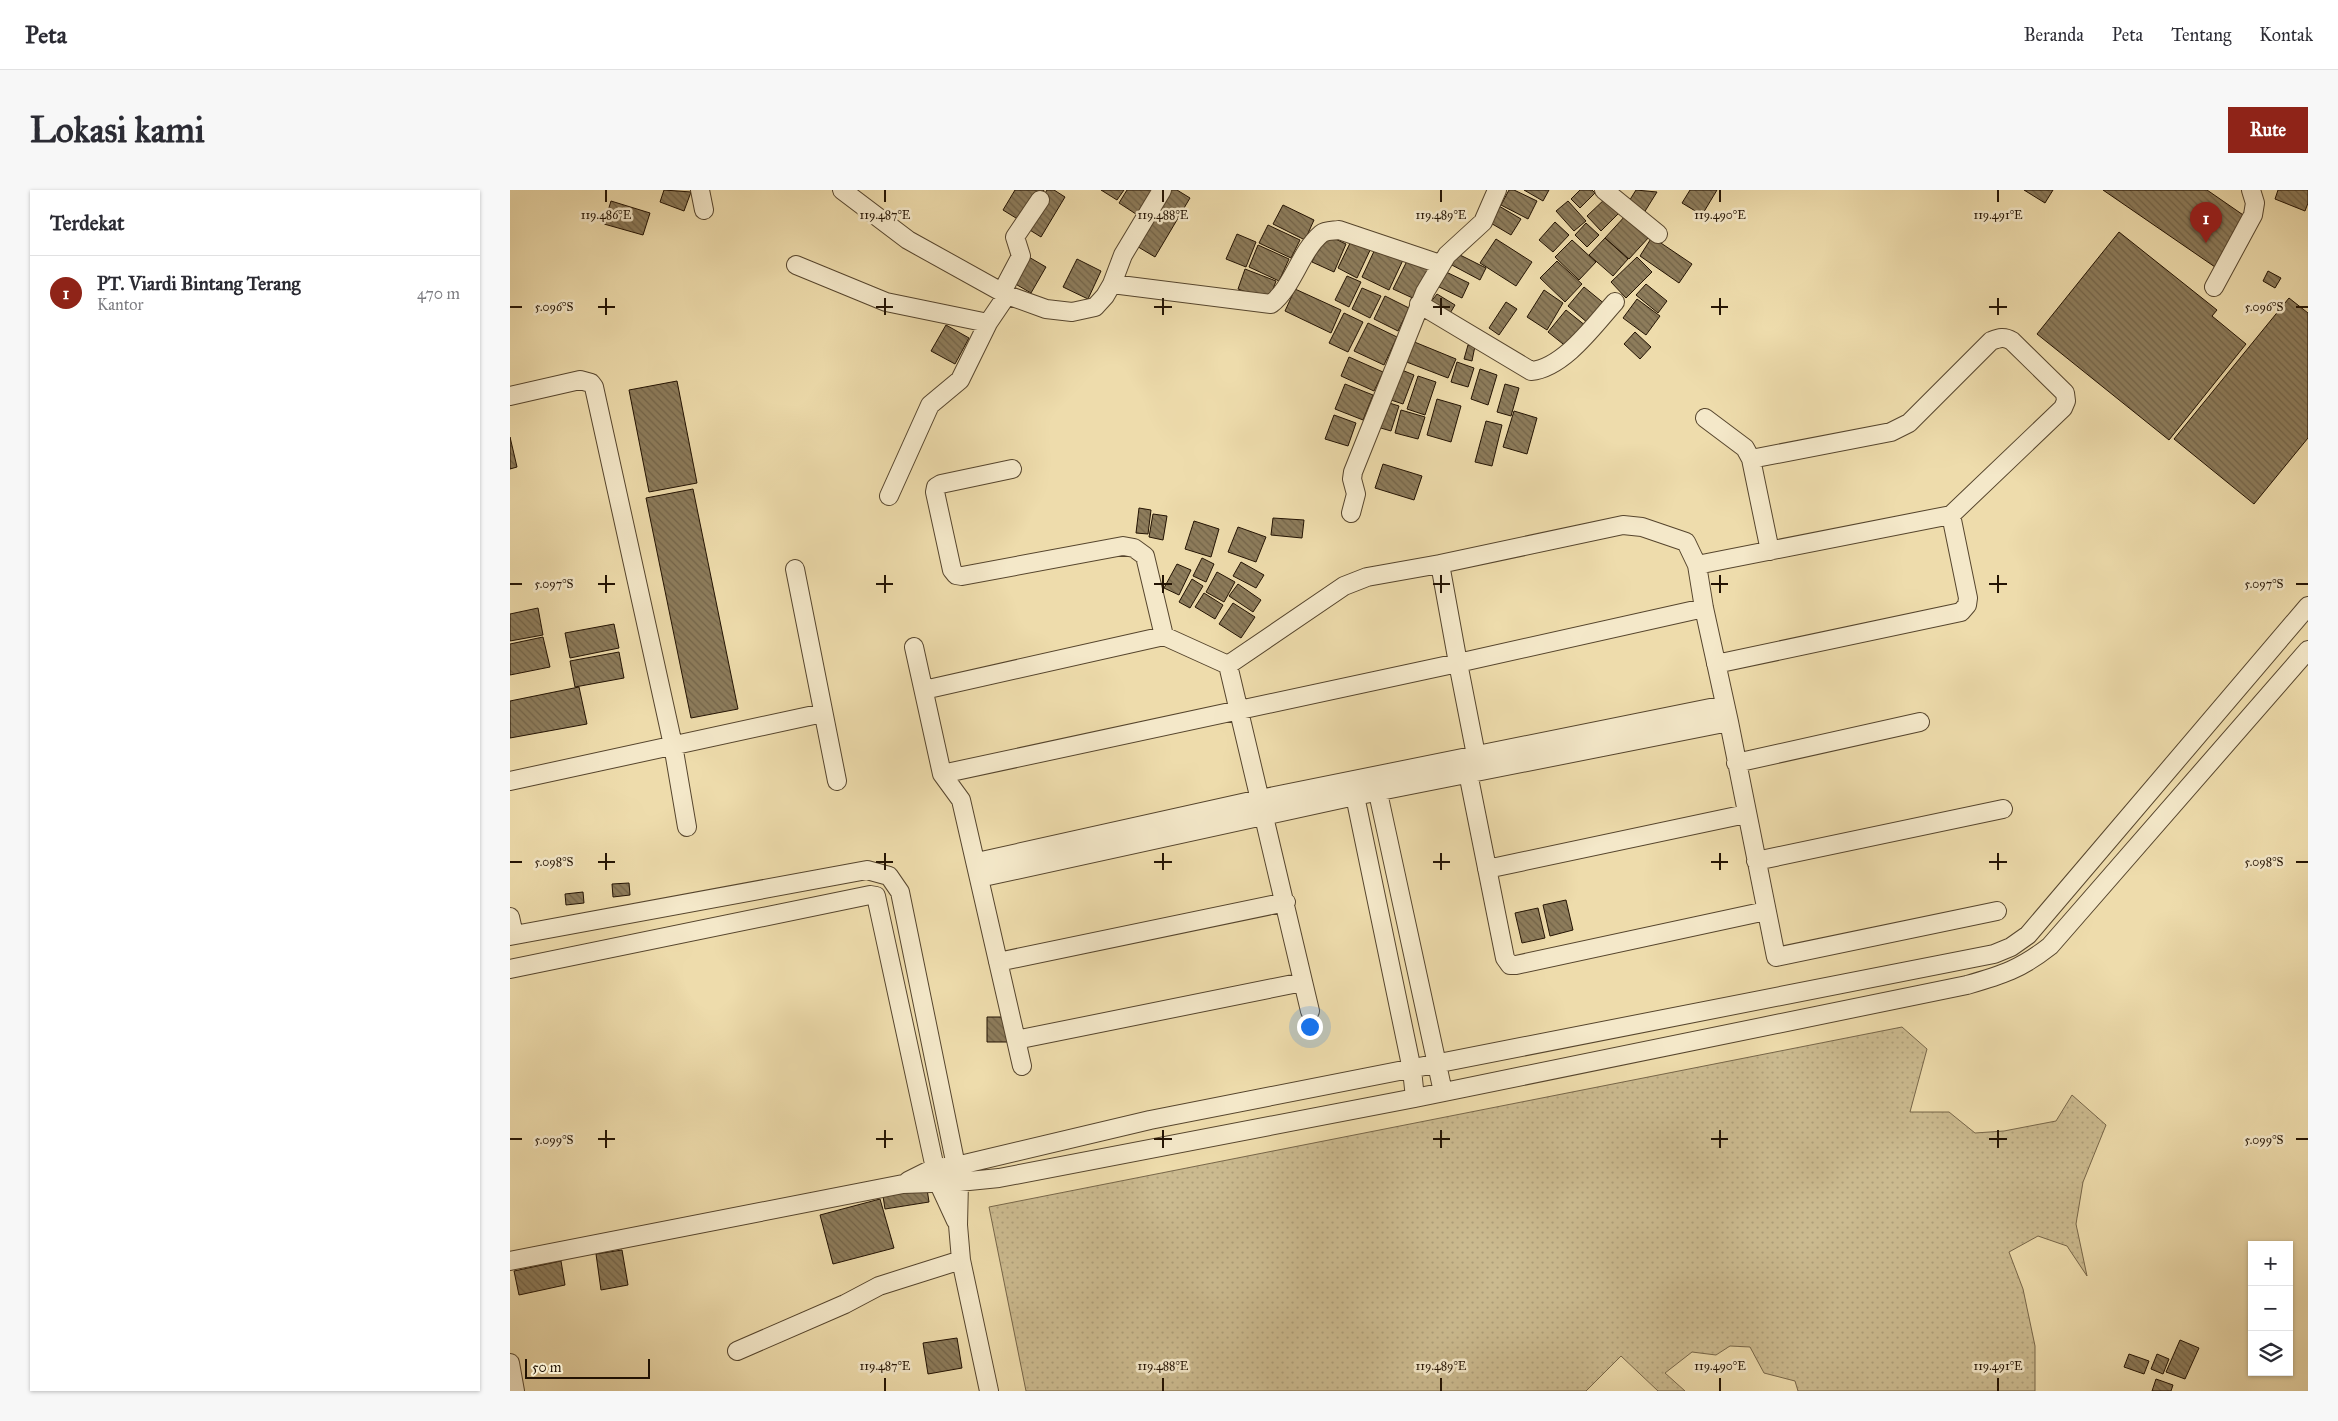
<!DOCTYPE html>
<html lang="id">
<meta charset="utf-8">
<style>
body{margin:0;font-family:"IM FELL Great Primer",serif;background:#f7f7f7;color:#2b2b33}
.controls{position:absolute;right:15px;bottom:15px;display:grid;overflow:hidden;border-radius:0px;box-shadow:0 1px 4px #0004}
.controls button{width:45px;height:45px;display:grid;place-items:center;padding:0;border:0;border-bottom:1px solid #e1e1e2;background:#fff;color:#2b2b33;font:25px sans-serif}
.scale{position:absolute;left:15px;bottom:12px;width:125px;box-sizing:border-box;padding-left:5px;border:2px solid #231303;border-top:0;font-size:14px;line-height:18px;white-space:nowrap;color:#231303;-webkit-text-stroke:4px #f4e8c9;paint-order:stroke}
.you{position:absolute;left:799px;top:836px;width:18px;height:18px;margin:-12px;border:4px solid #fff;border-radius:50%;background:#1a73e8;box-shadow:0 0 0 8px #1a73e833}
.badge{display:grid;place-items:center;width:32px;height:32px;border-radius:50%;background:#8f2418;color:#fff;font-size:16px;font-weight:700}
.pin{position:absolute;translate:-50% -41px;filter:drop-shadow(0 1px 2px #0008)}
.pin::after{content:'';position:absolute;top:26px;width:18px;height:15px;background:inherit;clip-path:polygon(0 0,100% 0,50% 100%)}
.list{margin:0;padding:0;list-style:none}
h2{display:flex;justify-content:space-between;align-items:center;height:65px;margin:0;padding:0 20px;font-size:21px}
h2 small{font-size:16px;font-weight:400;color:#7c7c81}
.list li{display:grid;grid-template-columns:32px 1fr auto;gap:15px;align-items:center;box-sizing:border-box;height:75px;padding:0 20px;border-top:1px solid #e1e1e2}
.list b{display:block;font-size:19px;white-space:nowrap}
.list p{margin:0;font-size:16px;white-space:nowrap;color:#7c7c81}
.list em{font-size:16px;font-style:normal;color:#7c7c81}
.icon{flex:none;width:28px;height:28px;fill:none;stroke:currentColor;stroke-width:2;stroke-linecap:round;stroke-linejoin:round}
.map{position:relative;flex:none;width:1798px;height:1201px;overflow:hidden;border-radius:0px}
header{display:flex;align-items:center;gap:30px;box-sizing:border-box;height:70px;padding:0 25px;background:#fff;border-bottom:1px solid #e1e1e2}
header strong{font-size:24px}
nav{display:flex;gap:28px;margin-inline-start:auto;font-size:18px}
.intro{display:flex;align-items:center;justify-content:space-between;box-sizing:border-box;height:120px;padding:0 30px}
h1{margin:0;font-size:35px}
.button{padding:12px 22px;border-radius:0px;background:#8f2418;color:#fff;font-size:18px;font-weight:700}
main{display:flex;gap:30px;padding:0 30px}
aside{flex:1;background:#fff;border-radius:0px;box-shadow:0 1px 4px #0004}
.map>svg:first-child{display:block}
.grass{fill:url(#grass-dots);stroke:#776649}
.building{fill:url(#building-back-hatch);stroke:#231303}
.lines{fill:none;stroke-linecap:round;stroke-linejoin:round}
.minor-casing{stroke:#56452d;stroke-width:20}
.minor{stroke:#f4e8c9;stroke-width:18}
.ticks{fill:none;stroke:#231303;stroke-width:2}
.ticks-label{font-size:12px;text-anchor:middle;fill:#231303;stroke:#f4e8c9;stroke-width:5;stroke-linejoin:round;paint-order:stroke}
</style>
<header>
<strong>Peta</strong>
<nav><a>Beranda</a><a>Peta</a><a>Tentang</a><a>Kontak</a></nav>
</header>
<div class="intro"><h1>Lokasi kami</h1><a class="button">Rute</a></div>
<main>
<aside>
<h2>Terdekat<small></small></h2>
<ul class="list">
<li><span class="badge">1</span><div><b>PT. Viardi Bintang Terang</b><p>Kantor</p></div><em>470 m</em></li>
</ul>
</aside>
<div class="map">
<svg width="1798" height="1201" viewBox="0 0 1798 1201">
<defs>
<pattern id="grass-dots" width="8" height="8" patternUnits="userSpaceOnUse" patternTransform="scale(1.25)"><rect width="8" height="8" fill="#cbba8f"/><path d="M2 2h.1M6 6h.1" fill="none" stroke="#ae9f7a" stroke-width="1.8" stroke-linecap="round"/></pattern>
<pattern id="building-back-hatch" width="6" height="6" patternUnits="userSpaceOnUse" patternTransform="scale(1.25)"><rect width="6" height="6" fill="#8d7c5b"/><path d="M-1 5l2 2M0 0l6 6M5-1l2 2" fill="none" stroke="#736449"/></pattern>
</defs>
<rect width="100%" height="100%" fill="#eedcac"/>
<filter id="stains"><feTurbulence type="fractalNoise" baseFrequency=".004" numOctaves="4"/><feColorMatrix values="0 0 0 0 .2 0 0 0 0 .09 0 0 0 0 .02 0 0 0 .5 -.17"/></filter>
<radialGradient id="worn" r=".72"><stop offset=".6" stop-color="#630" stop-opacity="0"/><stop offset="1" stop-color="#630" stop-opacity=".3"/></radialGradient>
<path class="grass" d="M 1392,837 L 1417,859 L 1400,922 L 1439,922 L 1465,943 L 1494,941 L 1546,931 L 1562,905 L 1596,935 L 1573,992 L 1566,1034 L 1577,1086 L 1557,1056 L 1528,1046 L 1499,1062 L 1513,1099 L 1525,1156 L 1525,1201 L 1288,1201 L 1285,1191 L 1254,1183 L 1240,1157 L 1220,1156 L 1206,1165 L 1182,1162 L 1155,1183 L 1175,1201 L 1148,1201 L 1111,1166 L 1076,1201 L 516,1201 L 479,1017 Z"/>
<path class="building" d="M 154,0 L 181,2 L 174,21 L 150,12 Z
M 505,0 L 534,0 L 514,33 L 493,20 Z
M 537,0 L 544,0 L 555,7 L 531,47 L 515,37 Z
M 591,0 L 614,0 L 607,10 Z
M 617,0 L 646,0 L 629,26 L 609,13 Z
M 658,0 L 667,0 L 680,8 L 645,67 L 625,55 Z
M 999,0 L 1004,0 L 1027,11 L 1018,29 L 991,15 Z
M 1014,0 L 1039,0 L 1033,11 Z
M 1070,0 L 1082,0 L 1085,3 L 1070,18 L 1061,9 Z
M 1126,0 L 1147,2 L 1132,26 L 1116,16 Z
M 1180,0 L 1207,0 L 1192,25 L 1172,13 Z
M 1514,0 L 1543,0 L 1535,13 Z
M 1593,0 L 1697,0 L 1739,29 L 1705,77 Z
M 1768,0 L 1798,0 L 1798,13 L 1795,21 L 1765,9 Z
M 1097,7 L 1111,21 L 1091,41 L 1077,26 Z
M 101,11 L 140,23 L 133,45 L 94,34 Z
M 1058,11 L 1076,31 L 1064,41 L 1046,21 Z
M 773,15 L 804,30 L 795,50 L 763,34 Z
M 989,16 L 1011,29 L 1001,45 L 979,32 Z
M 1116,25 L 1140,46 L 1119,69 L 1095,48 Z
M 1045,32 L 1059,45 L 1043,62 L 1029,50 Z
M 1076,33 L 1089,45 L 1077,57 L 1065,45 Z
M 758,35 L 790,50 L 781,68 L 749,53 Z
M 1609,42 L 1707,120 L 1702,126 L 1736,154 L 1659,250 L 1527,144 Z
M 727,44 L 746,52 L 736,77 L 716,69 Z
M 815,44 L 836,54 L 824,82 L 802,72 Z
M 843,47 L 862,56 L 847,88 L 828,78 Z
M 1142,47 L 1182,74 L 1169,93 L 1130,66 Z
M 1095,48 L 1118,69 L 1103,86 L 1079,65 Z
M 986,49 L 1022,72 L 1006,96 L 970,73 Z
M 1062,50 L 1086,72 L 1069,90 L 1045,67 Z
M 748,55 L 779,69 L 769,91 L 739,77 Z
M 866,57 L 893,70 L 879,100 L 852,87 Z
M 946,63 L 976,78 L 970,90 L 940,74 Z
M 517,66 L 536,77 L 521,103 L 502,92 Z
M 899,67 L 923,79 L 907,110 L 883,99 Z
M 1127,67 L 1142,82 L 1116,108 L 1101,92 Z
M 567,69 L 591,81 L 578,109 L 553,97 Z
M 1047,71 L 1072,94 L 1055,112 L 1030,88 Z
M 735,79 L 766,91 L 759,110 L 728,99 Z
M 932,80 L 959,93 L 952,108 L 925,95 Z
M 1758,81 L 1771,88 L 1765,98 L 1753,91 Z
M 837,86 L 851,92 L 839,117 L 825,110 Z
M 1136,94 L 1157,111 L 1148,123 L 1126,105 Z
M 1074,97 L 1096,115 L 1079,134 L 1058,116 Z
M 852,98 L 871,106 L 860,128 L 842,119 Z
M 785,99 L 831,120 L 821,143 L 775,121 Z
M 1034,100 L 1053,113 L 1037,140 L 1017,127 Z
M 927,104 L 945,115 L 939,125 L 920,113 Z
M 875,106 L 899,118 L 888,141 L 864,129 Z
M 1779,108 L 1798,123 L 1798,248 L 1744,314 L 1664,249 Z
M 1127,109 L 1150,126 L 1136,145 L 1113,128 Z
M 996,112 L 1007,119 L 989,145 L 979,138 Z
M 1056,120 L 1076,136 L 1058,158 L 1038,142 Z
M 834,123 L 853,132 L 838,162 L 819,153 Z
M 858,133 L 887,147 L 874,175 L 844,161 Z
M 436,135 L 459,148 L 445,174 L 421,161 Z
M 1125,142 L 1141,157 L 1130,169 L 1114,154 Z
M 902,151 L 946,169 L 938,188 L 894,171 Z
M 958,155 L 965,156 L 962,171 L 954,169 Z
M 839,167 L 873,182 L 864,201 L 831,186 Z
M 947,172 L 964,178 L 958,197 L 941,192 Z
M 887,178 L 904,185 L 893,214 L 875,208 Z
M 970,179 L 987,185 L 978,215 L 961,209 Z
M 908,186 L 926,192 L 915,225 L 897,219 Z
M 167,191 L 187,293 L 139,302 L 119,200 Z
M 835,194 L 863,205 L 853,230 L 825,219 Z
M 995,194 L 1009,198 L 1001,226 L 987,222 Z
M 927,209 L 951,216 L 941,252 L 917,245 Z
M 873,211 L 889,216 L 881,241 L 864,236 Z
M 891,220 L 915,227 L 908,249 L 885,243 Z
M 1004,221 L 1027,228 L 1017,264 L 993,257 Z
M 824,225 L 846,233 L 838,256 L 815,249 Z
M 976,231 L 992,235 L 982,276 L 965,272 Z
M 0,247 L 7,277 L 0,279 Z
M 873,274 L 912,286 L 904,310 L 865,298 Z
M 183,299 L 228,519 L 181,528 L 136,308 Z
M 629,318 L 641,320 L 638,344 L 626,343 Z
M 643,324 L 657,326 L 653,350 L 639,347 Z
M 763,328 L 794,330 L 792,348 L 761,345 Z
M 684,331 L 709,339 L 701,367 L 675,359 Z
M 728,337 L 756,347 L 746,372 L 718,362 Z
M 692,368 L 704,374 L 696,392 L 683,386 Z
M 731,372 L 754,385 L 746,398 L 723,386 Z
M 667,374 L 681,380 L 669,405 L 654,398 Z
M 707,382 L 725,392 L 714,412 L 696,402 Z
M 682,389 L 693,396 L 680,418 L 669,412 Z
M 728,394 L 751,410 L 743,422 L 719,406 Z
M 694,403 L 713,415 L 705,429 L 685,417 Z
M 723,413 L 745,427 L 731,448 L 709,434 Z
M 28,418 L 33,445 L 0,451 L 0,424 Z
M 104,434 L 109,458 L 60,468 L 55,443 Z
M 33,447 L 40,477 L 0,485 L 0,454 Z
M 109,462 L 114,488 L 65,497 L 60,471 Z
M 69,497 L 77,534 L 0,548 L 0,511 Z
M 119,693 L 120,705 L 103,707 L 102,694 Z
M 73,702 L 74,713 L 56,715 L 55,704 Z
M 1056,710 L 1063,740 L 1040,746 L 1033,715 Z
M 1028,718 L 1035,748 L 1012,753 L 1005,723 Z
M 477,827 L 500,827 L 500,852 L 477,852 Z
M 417,999 L 419,1012 L 375,1019 L 373,1006 Z
M 370,1009 L 384,1058 L 323,1074 L 310,1025 Z
M 112,1060 L 118,1095 L 91,1100 L 86,1064 Z
M 51,1071 L 55,1095 L 9,1105 L 4,1081 Z
M 447,1148 L 452,1178 L 418,1184 L 413,1153 Z
M 1670,1150 L 1689,1158 L 1675,1189 L 1656,1182 Z
M 1619,1164 L 1639,1171 L 1634,1184 L 1614,1177 Z
M 1647,1164 L 1659,1169 L 1653,1184 L 1641,1179 Z
M 1646,1189 L 1663,1195 L 1661,1201 L 1642,1201 Z"/>
<g class="lines">
<defs>
<path id="minor" d="M 190,0 L 194,20
M 332,0 L 398,50 L 497,105 L 536,119 L 562,122 L 585,117 L 595,106 L 602,94 L 613,65 L 652,0
M 1094,0 L 1148,44
M 286,75 L 376,112 L 478,133
M 602,94 L 761,114 C 783,97 790,62 811,44 C 816,40 823,41 829,40 L 930,74
M 1704,97 L 1743,25 L 1745,13 L 1741,0
M 492,102 L 511,66 L 505,47 L 530,10
M 909,114 L 1021,181 C 1054,178 1085,134 1105,112
M 0,206 L 70,190 L 81,193 L 84,197 L 163,555 L 177,637
M 1195,228 L 1235,258 L 1241,269 L 1260,361
M 502,279 L 431,294 L 426,297 L 425,302 L 442,380 L 446,385 L 452,386 L 613,356 L 624,358 L 635,366 L 654,446
M 379,306 L 420,215 L 450,190 L 478,133 L 497,105
M 841,323 L 846,304 L 842,289 L 843,282 L 915,102 L 937,65 L 973,32 L 987,0
M 930,374 L 1113,335 L 1132,337 L 1176,352 L 1187,375 L 1194,418 L 1219,532 L 1266,767 L 1487,721
M 1187,375 L 1441,325 L 1553,218 L 1556,211 L 1555,203 L 1502,151 C 1494,146 1489,148 1481,151 L 1399,233 L 1381,242 L 1241,269
M 285,379 L 327,591
M 404,457 L 432,584 L 451,610 L 512,876
M 1206,474 L 1451,422 L 1457,415 L 1458,408 L 1441,325
M 718,475 L 834,396 L 857,387 L 930,374 L 948,473 L 1194,418
M 414,500 L 654,446 L 718,475 L 800,821
M 1226,573 L 1410,532
M 958,583 L 995,768 L 1000,775 L 1006,775 L 1256,721
M 432,584 L 948,473 L 966,565
M 865,589 L 933,902
M 0,591 L 313,523
M 844,595 L 845,606 L 1219,532
M 1246,671 L 1493,619
M 467,672 L 750,609 L 1215,515
M 977,679 L 1236,624
M 469,688 L 845,606 L 902,880 L 905,908
M 0,727 L 4,745
M 0,746 L 357,680 L 379,686 L 390,702 L 446,976 L 449,992 L 448,1035 L 451,1070 L 479,1201
M 488,772 L 776,712
M 0,779 L 360,705 L 366,706 L 428,992 L 446,1031
M 506,850 L 793,792
M 398,991 L 424,978 L 446,976 L 640,930 L 1484,764 L 1501,757 L 1518,745 L 1798,416
M 0,1071 L 393,994 L 449,992 L 489,988 L 905,908 L 1457,795 C 1492,785 1511,779 1540,756 L 1798,460
M 227,1161 L 335,1114 L 369,1096 L 451,1070
M 0,1173 L 5,1201"/>
</defs>
<use href="#minor" class="minor-casing"/>
<use href="#minor" class="minor"/>
</g>
<path class="ticks" d="M 96,0 L 96,12M 375,0 L 375,12M 653,0 L 653,12M 931,0 L 931,12M 1210,0 L 1210,12M 1488,0 L 1488,12M 96,108 L 96,125M 375,108 L 375,125M 653,108 L 653,125M 931,108 L 931,125M 1210,108 L 1210,125M 1488,108 L 1488,125M 0,117 L 12,117M 88,117 L 105,117M 366,117 L 383,117M 644,117 L 662,117M 923,117 L 940,117M 1201,117 L 1218,117M 1479,117 L 1497,117M 1786,117 L 1798,117M 96,385 L 96,403M 375,385 L 375,403M 653,385 L 653,403M 931,385 L 931,403M 1210,385 L 1210,403M 1488,385 L 1488,403M 0,394 L 12,394M 88,394 L 105,394M 366,394 L 383,394M 644,394 L 662,394M 923,394 L 940,394M 1201,394 L 1218,394M 1479,394 L 1497,394M 1786,394 L 1798,394M 96,663 L 96,680M 375,663 L 375,680M 653,663 L 653,680M 931,663 L 931,680M 1210,663 L 1210,680M 1488,663 L 1488,680M 0,672 L 12,672M 88,672 L 105,672M 366,672 L 383,672M 644,672 L 662,672M 923,672 L 940,672M 1201,672 L 1218,672M 1479,672 L 1497,672M 1786,672 L 1798,672M 96,940 L 96,958M 375,940 L 375,958M 653,940 L 653,958M 931,940 L 931,958M 1210,940 L 1210,958M 1488,940 L 1488,958M 0,949 L 12,949M 88,949 L 105,949M 366,949 L 383,949M 644,949 L 662,949M 923,949 L 940,949M 1201,949 L 1218,949M 1479,949 L 1497,949M 1786,949 L 1798,949M 375,1188 L 375,1201M 653,1188 L 653,1201M 931,1188 L 931,1201M 1210,1188 L 1210,1201M 1488,1188 L 1488,1201"/>
<g class="ticks-label">
<text x="96" y="29">119.486°E</text>
<text x="375" y="29">119.487°E</text>
<text x="653" y="29">119.488°E</text>
<text x="931" y="29">119.489°E</text>
<text x="1210" y="29">119.490°E</text>
<text x="1488" y="29">119.491°E</text>
<text x="44" y="121">5.096°S</text>
<text x="1754" y="121">5.096°S</text>
<text x="44" y="398">5.097°S</text>
<text x="1754" y="398">5.097°S</text>
<text x="44" y="676">5.098°S</text>
<text x="1754" y="676">5.098°S</text>
<text x="44" y="954">5.099°S</text>
<text x="1754" y="954">5.099°S</text>
<text x="375" y="1180">119.487°E</text>
<text x="653" y="1180">119.488°E</text>
<text x="931" y="1180">119.489°E</text>
<text x="1210" y="1180">119.490°E</text>
<text x="1488" y="1180">119.491°E</text>
</g>
<rect width="100%" height="100%" filter="url(#stains)"/>
<rect width="100%" height="100%" fill="url(#worn)"/>
</svg>
<div class="controls">
<button>+</button>
<button>−</button>
<button><svg class="icon" aria-label="layers" viewBox="0 0 24 24"><path d="M12 4l9 5-9 5-9-5zM3 14l9 5 9-5"/></svg></button>
</div>
<div class="scale">50 m</div>
<div class="you"></div>
<div class="pin badge" style="left:1696px;top:53px">1</div>
</div>
</main>
